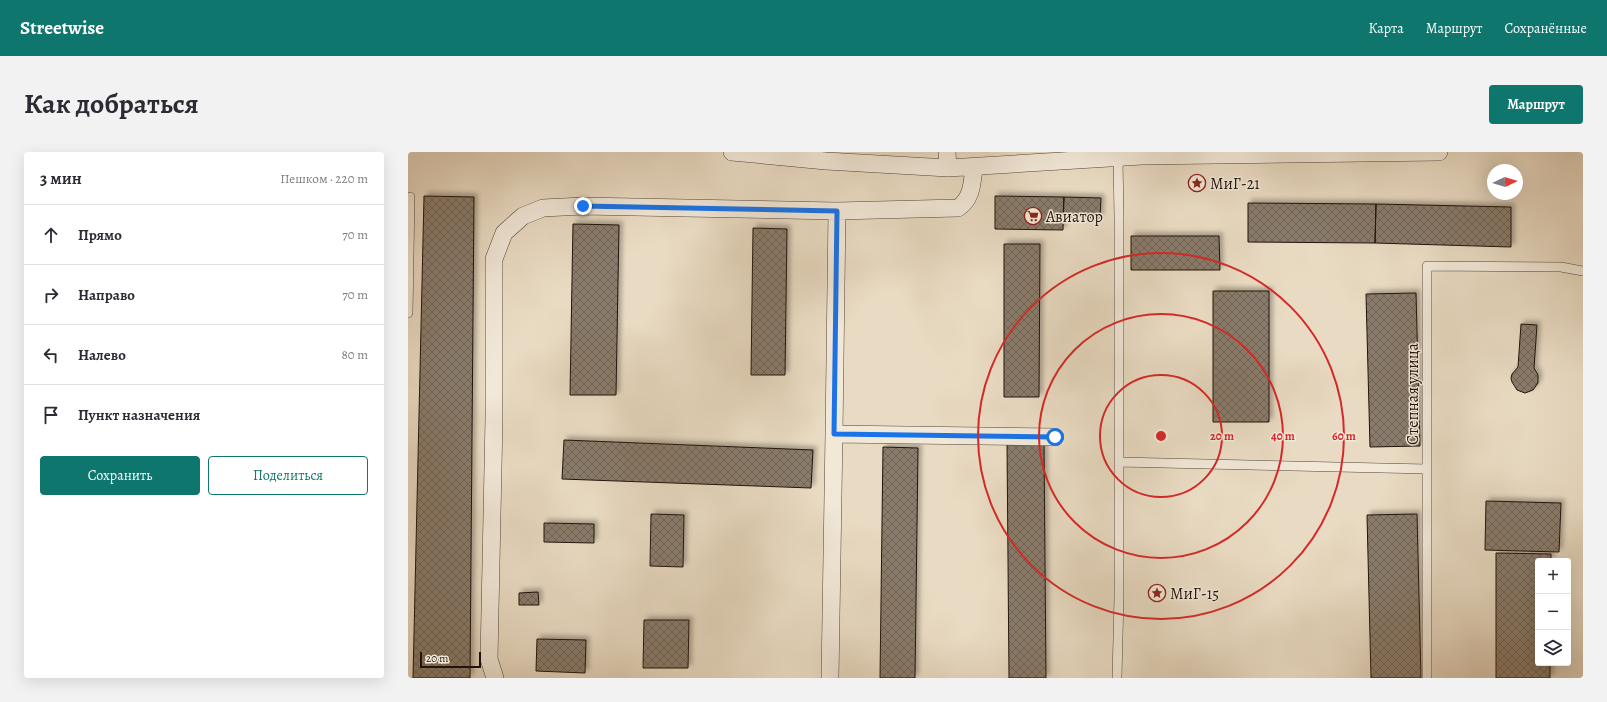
<!DOCTYPE html>
<html lang="ru">
<meta charset="utf-8">
<style>
body{margin:0;font-family:Alegreya,serif;background:#f2f2f3;color:#2b2b33}
.controls{position:absolute;right:12px;bottom:12px;display:grid;overflow:hidden;border-radius:4px;box-shadow:0 4px 16px #0002}
.controls button{width:36px;height:36px;display:grid;place-items:center;padding:0;border:0;border-bottom:1px solid #e1e1e2;background:#fff;color:#2b2b33;font:20px sans-serif}
.compass{position:absolute;left:1079px;top:12px;width:36px;height:36px;border-radius:50%;background:#fff;box-shadow:0 4px 16px #0002;rotate:86deg}
.scale{position:absolute;left:12px;bottom:10px;width:61px;box-sizing:border-box;padding-left:4px;border:2px solid #22130d;border-top:0;font-size:11px;line-height:14px;white-space:nowrap;color:#22130d;-webkit-text-stroke:3px #f1e8d8;paint-order:stroke}
.stop{position:absolute;width:12px;height:12px;margin:-9px;border:3px solid #1a73e8;border-radius:50%;background:#fff}
.stop.end{background:#1a73e8;border-color:#fff;box-shadow:0 1px 4px #0008}
.list{margin:0;padding:0;list-style:none}
h2{display:flex;justify-content:space-between;align-items:center;height:52px;margin:0;padding:0 16px;font-size:17px}
h2 small{font-size:13px;font-weight:400;color:#7c7c81}
.list li{display:grid;grid-template-columns:26px 1fr auto;gap:12px;align-items:center;box-sizing:border-box;height:60px;padding:0 16px;border-top:1px solid #e1e1e2}
.list b{display:block;font-size:15px;white-space:nowrap}
.list em{font-size:13px;font-style:normal;color:#7c7c81}
.actions{display:flex;gap:8px;padding:12px 16px}
.actions a{flex:1;padding:9px 0;border:1px solid #0f766e;border-radius:4px;text-align:center;font-size:14px;color:#0f766e}
.actions .main{background:#0f766e;color:#fff}
.icon{flex:none;width:22px;height:22px;fill:none;stroke:currentColor;stroke-width:2;stroke-linecap:round;stroke-linejoin:round}
.map{position:relative;flex:none;width:1175px;height:526px;overflow:hidden;border-radius:4px}
header{display:flex;align-items:center;gap:24px;box-sizing:border-box;height:56px;padding:0 20px;background:#0f766e;color:#fff}
header strong{font-size:19px}
nav{display:flex;gap:22px;margin-inline-start:auto;font-size:14px}
.intro{display:flex;align-items:center;justify-content:space-between;box-sizing:border-box;height:96px;padding:0 24px}
h1{margin:0;font-size:28px}
.button{padding:10px 18px;border-radius:4px;background:#0f766e;color:#fff;font-size:14px;font-weight:700}
main{display:flex;gap:24px;padding:0 24px}
aside{flex:1;background:#fff;border-radius:4px;box-shadow:0 4px 16px #0002}
.map>svg:first-child{display:block}
.building{fill:url(#building-cross-hatch);stroke:#22130d;filter:url(#shadow)}
.lines{fill:none;stroke-linecap:round;stroke-linejoin:round}
.service-casing{stroke:#54453a;stroke-width:10}
.minor-casing{stroke:#54453a;stroke-width:18}
.service{stroke:#f1e8d8;stroke-width:9}
.minor{stroke:#f1e8d8;stroke-width:17}
.route{stroke:#1a73e8;stroke-width:5}
.ring{fill:none;stroke:#d62828;stroke-width:2}
.labels{text-anchor:middle;stroke-width:3;stroke-linejoin:round;paint-order:stroke}
.poi-label{font-size:16px;fill:#22130d;stroke:#f1e8d8;text-anchor:start}
.street-label{font-size:16px;fill:#22130d;stroke:#f1e8d8}
.centre{fill:#d62828;stroke:#f1e8d8;stroke-width:2}
.ring-label{font-size:12px;text-anchor:middle;font-weight:bold;fill:#d62828;stroke:#f1e8d8;stroke-width:3;stroke-linejoin:round;paint-order:stroke}
</style>
<header>
<strong>Streetwise</strong>
<nav><a>Карта</a><a>Маршрут</a><a>Сохранённые</a></nav>
</header>
<div class="intro"><h1>Как добраться</h1><a class="button">Маршрут</a></div>
<main>
<aside>
<h2>3 мин<small>Пешком · 220 m</small></h2>
<ul class="list">
<li><svg class="icon" aria-label="ahead" viewBox="0 0 24 24"><path d="M12 20V5M6 11l6-6 6 6"/></svg><div><b>Прямо</b></div><em>70 m</em></li>
<li><svg class="icon" aria-label="right" viewBox="0 0 24 24"><path d="M7 20v-9h11M14 6l5 5-5 5"/></svg><div><b>Направо</b></div><em>70 m</em></li>
<li><svg class="icon" aria-label="left" viewBox="0 0 24 24"><path d="M17 20v-9H6M10 6l-5 5 5 5"/></svg><div><b>Налево</b></div><em>80 m</em></li>
<li><svg class="icon" aria-label="arrive" viewBox="0 0 24 24"><path d="M6 21V4h12l-3 4 3 4H6"/></svg><div><b>Пункт назначения</b></div></li>
</ul>
<div class="actions"><a class="main">Сохранить</a><a>Поделиться</a></div>
</aside>
<div class="map">
<svg width="1175" height="526" viewBox="0 0 1175 526">
<defs>
<pattern id="building-cross-hatch" width="8" height="8" patternUnits="userSpaceOnUse"><rect width="8" height="8" fill="#897b6c"/><path d="M0 0l8 8M0 8l8-8" fill="none" stroke="#706457"/></pattern>
<filter id="shadow"><feDropShadow dx="3.5" dy="-3.5" stdDeviation="2" flood-color="#0004"/></filter>
</defs>
<rect width="100%" height="100%" fill="#e9dbc3"/>
<filter id="stains"><feTurbulence type="fractalNoise" baseFrequency=".005" numOctaves="4"/><feColorMatrix values="0 0 0 0 .2 0 0 0 0 .09 0 0 0 0 .02 0 0 0 .5 -.17"/></filter>
<radialGradient id="worn" r=".72"><stop offset=".6" stop-color="#630" stop-opacity="0"/><stop offset="1" stop-color="#630" stop-opacity=".3"/></radialGradient>
<path class="building" d="M 16,44 L 66,45 L 62,526 L 5,526 Z
M 587,44 L 656,45 L 655,78 L 587,77 Z
M 656,45 L 693,46 L 692,66 L 655,65 Z
M 840,51 L 968,52 L 967,91 L 840,90 Z
M 968,52 L 1103,55 L 1103,95 L 967,91 Z
M 165,72 L 211,73 L 208,243 L 162,243 Z
M 345,76 L 379,77 L 377,223 L 343,223 Z
M 723,84 L 811,84 L 812,118 L 723,118 Z
M 596,92 L 632,92 L 631,245 L 596,245 Z
M 805,139 L 861,139 L 861,270 L 805,270 Z
M 1008,141 L 1012,294 L 962,295 L 958,142 Z
M 1113,172 L 1129,173 L 1126,216 L 1130,223 L 1130,231 L 1125,238 L 1117,241 L 1109,238 L 1104,230 L 1103,226 L 1104,222 L 1110,215 Z
M 156,288 L 405,298 L 403,336 L 154,327 Z
M 599,291 L 636,291 L 638,526 L 601,526 Z
M 475,295 L 510,296 L 507,526 L 472,526 Z
M 1078,349 L 1153,351 L 1151,400 L 1077,398 Z
M 243,362 L 276,363 L 275,415 L 242,414 Z
M 1009,362 L 1013,526 L 963,526 L 959,363 Z
M 136,371 L 186,372 L 186,391 L 136,390 Z
M 1088,401 L 1143,402 L 1143,409 L 1130,409 L 1130,511 L 1142,511 L 1142,526 L 1088,526 Z
M 130,440 L 131,453 L 111,453 L 111,441 Z
M 236,468 L 281,468 L 280,516 L 235,516 Z
M 129,487 L 178,488 L 177,521 L 128,519 Z"/>
<g class="lines">
<defs>
<path id="service" d="M 0,161 L 2,45
M 711,310 L 1019,317
M 709,526 L 711,445 L 711,65 L 710,6
M 1019,526 L 1019,114 L 1153,115 L 1175,119"/>
<path id="minor" d="M 324,0 L 418,9 L 540,16 L 734,4 L 1031,0
M 539,0 L 540,16
M 429,59 L 426,282 L 647,285
M 87,526 L 81,507 L 86,267 L 86,107 L 96,81 L 115,64 L 135,56 L 175,54 L 429,59 L 550,56 C 564,47 564,31 566,16
M 422,526 L 426,282"/>
</defs>
<use href="#service" class="service-casing"/>
<use href="#minor" class="minor-casing"/>
<use href="#service" class="service"/>
<use href="#minor" class="minor"/>
</g>
<g class="lines">
<path class="route" d="M 175,54 L 429,59 L 426,282 L 647,285"/>
</g>
<g class="ring">
<circle cx="753" cy="284" r="61"/>
<circle cx="753" cy="284" r="122"/>
<circle cx="753" cy="284" r="183"/>
</g>
<defs>
<symbol id="sight-ring" viewBox="-11 -11 22 22"><circle r="9.5" fill="#f1e8d8" stroke="#8f2418" stroke-width="1.5"/><path d="M0-6L1.8-2.2L6-1.7L2.9 1.2L3.7 5.4L0 3.3L-3.7 5.4L-2.9 1.2L-6-1.7L-1.8-2.2Z" fill="#8f2418"/></symbol>
<symbol id="supermarket-ring" viewBox="-11 -11 22 22"><circle r="9.5" fill="#f1e8d8" stroke="#8f2418" stroke-width="1.5"/><path d="M-6-5.5h2.5l.6 2H6L4.5 2H-2.5L-4.4-4H-6ZM-1.5 3.2a1.3 1.3 0 1 0 .1 0ZM3 3.2a1.3 1.3 0 1 0 .1 0Z" fill="#8f2418"/></symbol>
</defs>
<g fill-rule="evenodd">
<use href="#sight-ring" x="779" y="21" width="20" height="20"/>
<use href="#supermarket-ring" x="615" y="54" width="20" height="20"/>
<use href="#sight-ring" x="739" y="431" width="20" height="20"/>
</g>
<g class="labels">
<g class="poi-label">
<text x="802" y="37">МиГ-21</text>
<text x="638" y="70">Авиатор</text>
<text x="762" y="447">МиГ-15</text>
</g>
<g class="street-label">
<text transform="translate(1004 242) rotate(-90)" y="6">Степная улица</text>
</g>
</g>
<circle cx="753" cy="284" r="6" class="centre"/>
<g class="ring-label">
<text x="814" y="288">20 m</text>
<text x="875" y="288">40 m</text>
<text x="936" y="288">60 m</text>
</g>
<rect width="100%" height="100%" filter="url(#stains)"/>
<rect width="100%" height="100%" fill="url(#worn)"/>
</svg>
<div class="controls">
<button>+</button>
<button>−</button>
<button><svg class="icon" aria-label="layers" viewBox="0 0 24 24"><path d="M12 4l9 5-9 5-9-5zM3 14l9 5 9-5"/></svg></button>
</div>
<svg class="compass" viewBox="-18 -18 36 36"><path d="M0-13l5 13h-10z" fill="#e53935"/><path d="M0 13l5-13h-10z" fill="#7c7c81"/></svg>
<div class="scale">20 m</div>
<div class="stop" style="left:647px;top:285px"></div>
<div class="stop end" style="left:175px;top:54px"></div>
</div>
</main>
